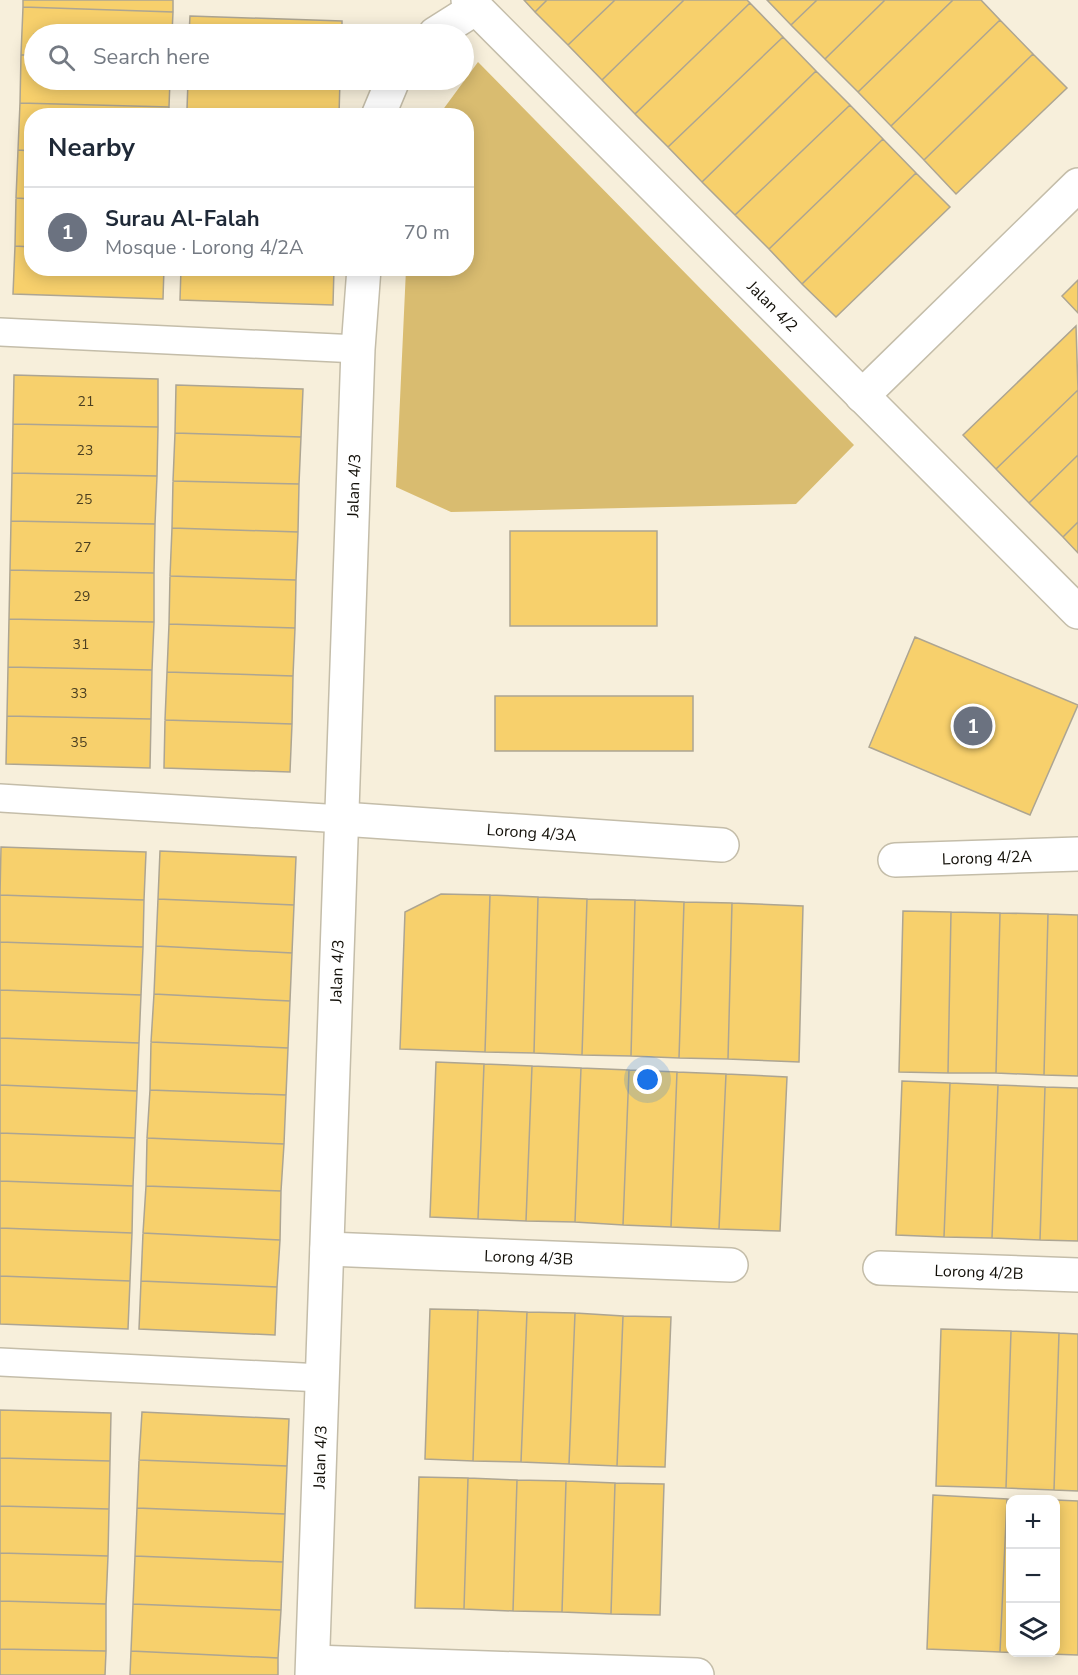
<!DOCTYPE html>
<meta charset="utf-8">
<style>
body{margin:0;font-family:"Nunito Sans",sans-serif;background:#f2f2f3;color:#1f2937}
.controls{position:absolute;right:18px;bottom:18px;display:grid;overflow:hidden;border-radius:12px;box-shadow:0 3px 15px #0003}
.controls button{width:54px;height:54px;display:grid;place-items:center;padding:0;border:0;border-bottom:2px solid #e0e1e3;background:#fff;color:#1f2937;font:30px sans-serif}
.you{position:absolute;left:648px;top:1080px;width:21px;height:21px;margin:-15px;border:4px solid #fff;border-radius:50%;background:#1a73e8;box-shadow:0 0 0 9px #1a73e833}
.badge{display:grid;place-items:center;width:39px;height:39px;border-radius:50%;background:#0f766e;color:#fff;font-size:20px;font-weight:700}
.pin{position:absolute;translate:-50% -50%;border:3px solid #fff;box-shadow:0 2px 6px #0006}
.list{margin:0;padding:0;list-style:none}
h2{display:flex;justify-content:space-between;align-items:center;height:78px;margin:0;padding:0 24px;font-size:26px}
h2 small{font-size:20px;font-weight:400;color:#747a83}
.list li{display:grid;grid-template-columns:39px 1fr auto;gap:18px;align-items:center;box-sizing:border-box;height:90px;padding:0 24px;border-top:2px solid #e0e1e3}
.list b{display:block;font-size:22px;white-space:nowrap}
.list p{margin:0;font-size:20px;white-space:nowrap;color:#747a83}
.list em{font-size:20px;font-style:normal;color:#747a83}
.icon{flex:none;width:33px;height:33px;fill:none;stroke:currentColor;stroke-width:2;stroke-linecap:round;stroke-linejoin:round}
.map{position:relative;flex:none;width:1078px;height:1675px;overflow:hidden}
.search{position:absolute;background:#fff;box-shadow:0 3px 15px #0003;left:24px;top:24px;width:450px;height:66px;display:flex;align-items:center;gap:15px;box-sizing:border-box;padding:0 21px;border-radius:33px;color:#747a83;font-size:22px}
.panel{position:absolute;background:#fff;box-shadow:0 3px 15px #0003;left:24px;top:108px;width:450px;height:168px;border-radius:24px}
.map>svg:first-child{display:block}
.green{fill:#d9bc70}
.building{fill:#f7d06c;stroke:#ada592;stroke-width:1.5}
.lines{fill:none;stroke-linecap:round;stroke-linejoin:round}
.lane-casing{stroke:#c4bda9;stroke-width:30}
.street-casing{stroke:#c4bda9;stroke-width:36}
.lane{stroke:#fff;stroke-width:27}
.street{stroke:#fff;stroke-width:33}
.labels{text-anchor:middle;stroke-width:4.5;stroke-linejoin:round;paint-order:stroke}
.number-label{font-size:14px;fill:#4b3f21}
.street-label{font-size:16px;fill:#120f08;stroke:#fff}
</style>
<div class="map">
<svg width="1078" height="1675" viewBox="0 0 1078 1675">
<rect width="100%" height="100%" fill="#f7efdb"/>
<path class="green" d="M 478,62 L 854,445 L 796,504 L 451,512 L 396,487 L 406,269 L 466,268 L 466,116 L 439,115 Z"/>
<path class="building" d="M 23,0 L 173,0 L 173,12 L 23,7 Z
M 524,0 L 547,0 L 535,12 Z
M 547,0 L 615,0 L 568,45 L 535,12 Z
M 615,0 L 684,0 L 602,80 L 568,45 Z
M 684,0 L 747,0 L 750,3 L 635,114 L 602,80 Z
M 767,0 L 817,0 L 791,25 Z
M 817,0 L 885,0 L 825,59 L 791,25 Z
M 885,0 L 953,0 L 858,92 L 825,59 Z
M 953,0 L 981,0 L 1000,20 L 891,126 L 858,92 Z
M 750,3 L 783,37 L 668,147 L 635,114 Z
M 23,7 L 173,12 L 172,34 L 34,34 L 34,55 L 21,55 Z
M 190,16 L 342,21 L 342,34 L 189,34 Z
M 1000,20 L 1033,54 L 924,160 L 891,126 Z
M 783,37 L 816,71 L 702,182 L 668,147 Z
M 1033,54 L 1067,88 L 956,194 L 924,160 Z
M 21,55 L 34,55 L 34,80 L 170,80 L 169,107 L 20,103 Z
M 816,71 L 850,105 L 735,215 L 702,182 Z
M 188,80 L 340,80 L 339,115 L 187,110 Z
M 20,103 L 169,107 L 169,116 L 32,116 L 32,151 L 18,150 Z
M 850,105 L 883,139 L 769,249 L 735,215 Z
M 187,110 L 339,115 L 187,116 Z
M 883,139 L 916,173 L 802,284 L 769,249 Z
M 18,150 L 32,151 L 32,199 L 16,198 Z
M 916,173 L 950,207 L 836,317 L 802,284 Z
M 16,198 L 32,199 L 32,247 L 15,246 Z
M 15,246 L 32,247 L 32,268 L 164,268 L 163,299 L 13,294 Z
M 181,268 L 334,268 L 333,305 L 180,300 Z
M 1078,280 L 1078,313 L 1062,296 Z
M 1076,326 L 1078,390 L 996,469 L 963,435 Z
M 14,375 L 158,379 L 158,427 L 13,424 Z
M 176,385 L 303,389 L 301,437 L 175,433 Z
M 1078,390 L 1078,455 L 1029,503 L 996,469 Z
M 13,424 L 158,427 L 157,476 L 12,473 Z
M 175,433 L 301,437 L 299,484 L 173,481 Z
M 1078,455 L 1078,522 L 1063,537 L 1029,503 Z
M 12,473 L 157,476 L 155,524 L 11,521 Z
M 173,481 L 299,484 L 298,532 L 172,528 Z
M 11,521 L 155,524 L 154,573 L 10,570 Z
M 1078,522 L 1078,553 L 1063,537 Z
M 172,528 L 298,532 L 296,580 L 170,576 Z
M 510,531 L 657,531 L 657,626 L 510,626 Z
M 10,570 L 154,573 L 154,622 L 9,619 Z
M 170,576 L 296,580 L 295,628 L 169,624 Z
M 9,619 L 154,622 L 152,670 L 8,667 Z
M 169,624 L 295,628 L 293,676 L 167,672 Z
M 915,637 L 1078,705 L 1030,815 L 869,747 Z
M 8,667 L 152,670 L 151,719 L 7,716 Z
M 167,672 L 293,676 L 292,724 L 165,720 Z
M 495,696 L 693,696 L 693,751 L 495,751 Z
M 7,716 L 151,719 L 150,768 L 6,764 Z
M 165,720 L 292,724 L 290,772 L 164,768 Z
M 1,847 L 146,852 L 144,900 L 0,895 Z
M 160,851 L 296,857 L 294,905 L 158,899 Z
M 441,894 L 490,895 L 485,1052 L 400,1049 L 405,912 Z
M 0,895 L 144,900 L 143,947 L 0,942 Z
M 490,895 L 538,897 L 534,1053 L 485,1052 Z
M 538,897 L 587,899 L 582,1055 L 534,1053 Z
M 158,899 L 294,905 L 292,953 L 156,946 Z
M 587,899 L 635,900 L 631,1056 L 582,1055 Z
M 635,900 L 684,902 L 679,1058 L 631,1056 Z
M 684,902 L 732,903 L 728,1059 L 679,1058 Z
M 732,903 L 803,906 L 799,1062 L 728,1059 Z
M 903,911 L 951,912 L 948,1073 L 899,1072 Z
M 951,912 L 1000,913 L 996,1073 L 948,1073 Z
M 1000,913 L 1048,914 L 1044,1075 L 996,1073 Z
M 1048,914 L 1078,915 L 1078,1076 L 1044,1075 Z
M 0,942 L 143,947 L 141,995 L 0,990 Z
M 156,946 L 292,953 L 290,1001 L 154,994 Z
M 0,990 L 141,995 L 139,1043 L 0,1038 Z
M 154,994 L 290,1001 L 288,1048 L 151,1042 Z
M 0,1038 L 139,1043 L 137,1091 L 0,1085 Z
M 151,1042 L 288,1048 L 286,1095 L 150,1090 Z
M 436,1062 L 484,1064 L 478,1219 L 430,1217 Z
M 484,1064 L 532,1066 L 526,1221 L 478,1219 Z
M 532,1066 L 581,1068 L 575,1222 L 526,1221 Z
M 581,1068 L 629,1070 L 623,1225 L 575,1222 Z
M 629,1070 L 677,1072 L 671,1227 L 623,1225 Z
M 677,1072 L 726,1074 L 719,1229 L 671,1227 Z
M 726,1074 L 787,1077 L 780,1231 L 719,1229 Z
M 902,1081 L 950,1083 L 944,1237 L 896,1235 Z
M 950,1083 L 998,1085 L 992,1238 L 944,1237 Z
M 0,1085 L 137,1091 L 135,1138 L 0,1133 Z
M 998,1085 L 1045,1087 L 1040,1240 L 992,1238 Z
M 1045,1087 L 1078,1088 L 1078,1241 L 1040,1240 Z
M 150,1090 L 286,1095 L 284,1144 L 147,1138 Z
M 0,1133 L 135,1138 L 133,1186 L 0,1181 Z
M 147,1138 L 284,1144 L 281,1191 L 146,1186 Z
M 0,1181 L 133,1186 L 132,1233 L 0,1228 Z
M 146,1186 L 281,1191 L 280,1240 L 143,1233 Z
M 0,1228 L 132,1233 L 130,1281 L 0,1276 Z
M 143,1233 L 280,1240 L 277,1287 L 141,1281 Z
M 0,1276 L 130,1281 L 128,1329 L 0,1324 Z
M 141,1281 L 277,1287 L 275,1335 L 139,1329 Z
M 430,1309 L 478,1310 L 473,1461 L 425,1459 Z
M 478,1310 L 527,1312 L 521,1462 L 473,1461 Z
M 527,1312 L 575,1313 L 569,1464 L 521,1462 Z
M 575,1313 L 623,1316 L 617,1466 L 569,1464 Z
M 623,1316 L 671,1317 L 665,1467 L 617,1466 Z
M 941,1329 L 1011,1331 L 1006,1488 L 936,1486 Z
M 1011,1331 L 1059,1333 L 1054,1490 L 1006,1488 Z
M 1059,1333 L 1078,1334 L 1078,1491 L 1054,1490 Z
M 0,1410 L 111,1413 L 110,1461 L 0,1458 Z
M 142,1412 L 289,1419 L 287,1466 L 139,1460 Z
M 0,1458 L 110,1461 L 109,1509 L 0,1506 Z
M 139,1460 L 287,1466 L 285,1514 L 137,1508 Z
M 419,1477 L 468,1478 L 464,1609 L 415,1608 Z
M 468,1478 L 517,1480 L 513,1611 L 464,1609 Z
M 517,1480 L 566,1481 L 562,1612 L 513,1611 Z
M 566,1481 L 615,1483 L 611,1614 L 562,1612 Z
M 615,1483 L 664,1484 L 660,1615 L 611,1614 Z
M 933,1495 L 1007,1499 L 1000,1652 L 927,1649 Z
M 1007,1499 L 1037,1500 L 1010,1500 L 1010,1652 L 1048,1654 L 1000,1652 Z
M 1056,1500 L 1078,1501 L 1078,1655 L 1048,1654 L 1056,1652 Z
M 0,1506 L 109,1509 L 108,1556 L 0,1553 Z
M 137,1508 L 285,1514 L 283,1562 L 135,1556 Z
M 0,1553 L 108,1556 L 106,1604 L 0,1601 Z
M 135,1556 L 283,1562 L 281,1610 L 133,1604 Z
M 0,1601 L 106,1604 L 106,1651 L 0,1649 Z
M 133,1604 L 281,1610 L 278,1658 L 131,1651 Z
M 0,1649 L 106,1651 L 105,1675 L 0,1675 Z
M 131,1651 L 278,1658 L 278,1675 L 130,1675 Z"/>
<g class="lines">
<defs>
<path id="lane" d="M 0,332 L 358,349
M 0,798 L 342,819
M 0,1362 L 322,1378"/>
<g id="street">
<path id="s1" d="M 468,0 L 1078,612"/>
<path d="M 435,34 L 476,8"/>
<path d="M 378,116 L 393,80"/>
<path d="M 862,396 L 1078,185"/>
<path id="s2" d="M 342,819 L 722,845"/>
<path id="s3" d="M 895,860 L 1078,854"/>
<path id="s4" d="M 327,1249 L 731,1265"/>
<path id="s5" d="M 880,1268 L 1078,1275"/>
<path d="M 313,1662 L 697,1675"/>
<path id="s6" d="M 312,1675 L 358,349 L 364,268"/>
</g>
</defs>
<use href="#lane" class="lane-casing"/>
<use href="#street" class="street-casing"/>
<use href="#lane" class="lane"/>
<use href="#street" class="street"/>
</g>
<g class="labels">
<g class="number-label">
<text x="86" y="406">21</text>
<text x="85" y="455">23</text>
<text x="84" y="504">25</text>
<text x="83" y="552">27</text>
<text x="82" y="601">29</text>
<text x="81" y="649">31</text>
<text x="79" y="698">33</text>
<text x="79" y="747">35</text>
</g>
<g class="street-label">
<text dy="6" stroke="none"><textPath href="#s1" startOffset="432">Jalan 4/2</textPath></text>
<text dy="6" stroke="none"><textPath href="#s6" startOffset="1190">Jalan 4/3</textPath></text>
<text dy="6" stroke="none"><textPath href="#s2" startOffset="190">Lorong 4/3A</textPath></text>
<text dy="6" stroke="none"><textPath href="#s3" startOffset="92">Lorong 4/2A</textPath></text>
<text dy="6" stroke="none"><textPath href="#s6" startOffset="704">Jalan 4/3</textPath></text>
<text dy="6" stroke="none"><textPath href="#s4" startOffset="202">Lorong 4/3B</textPath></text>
<text dy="6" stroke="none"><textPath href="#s5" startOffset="99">Lorong 4/2B</textPath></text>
<text dy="6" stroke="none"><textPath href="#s6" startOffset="218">Jalan 4/3</textPath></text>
</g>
</g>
</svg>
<div class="controls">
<button>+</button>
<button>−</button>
<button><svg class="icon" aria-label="layers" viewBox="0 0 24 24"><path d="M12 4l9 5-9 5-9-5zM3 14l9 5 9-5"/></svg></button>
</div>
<div class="you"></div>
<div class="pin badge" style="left:973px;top:726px;background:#6b7280">1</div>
<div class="search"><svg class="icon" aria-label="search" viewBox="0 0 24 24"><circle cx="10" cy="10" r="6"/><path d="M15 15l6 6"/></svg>Search here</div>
<section class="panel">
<h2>Nearby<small></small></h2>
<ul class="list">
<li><span class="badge" style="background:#6b7280">1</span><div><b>Surau Al-Falah</b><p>Mosque · Lorong 4/2A</p></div><em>70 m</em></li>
</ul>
</section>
</div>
